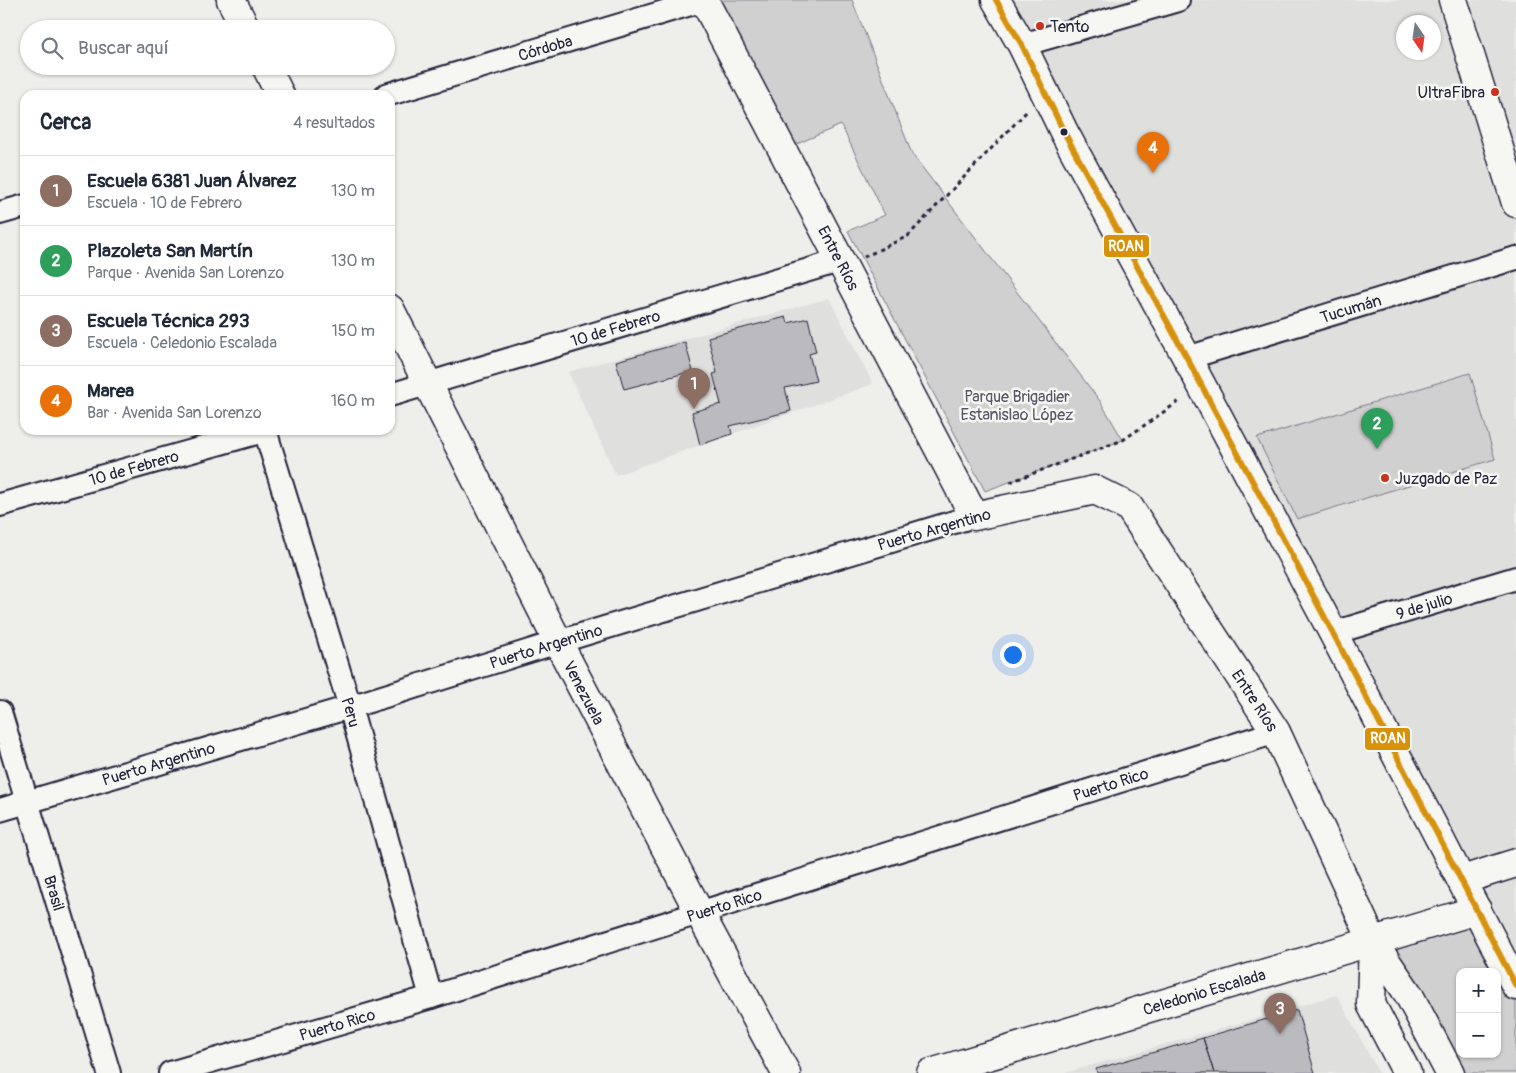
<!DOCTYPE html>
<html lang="es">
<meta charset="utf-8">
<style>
body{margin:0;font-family:Pangolin,sans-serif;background:#f2f2f3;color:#1f2937}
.controls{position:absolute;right:15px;bottom:15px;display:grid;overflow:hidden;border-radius:10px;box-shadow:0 1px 4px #0004}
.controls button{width:45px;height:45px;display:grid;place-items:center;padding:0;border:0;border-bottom:1px solid #e0e1e3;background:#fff;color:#1f2937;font:25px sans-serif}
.compass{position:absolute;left:1396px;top:15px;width:45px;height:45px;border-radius:50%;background:#fff;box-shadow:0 1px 4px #0004;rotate:167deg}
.you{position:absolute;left:1012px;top:654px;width:18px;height:18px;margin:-12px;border:4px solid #fff;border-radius:50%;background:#1a73e8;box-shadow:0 0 0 8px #1a73e833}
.badge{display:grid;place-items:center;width:32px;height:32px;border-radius:50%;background:#c8321e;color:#fff;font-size:16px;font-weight:700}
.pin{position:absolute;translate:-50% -41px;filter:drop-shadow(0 1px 2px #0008)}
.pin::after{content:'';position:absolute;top:26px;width:18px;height:15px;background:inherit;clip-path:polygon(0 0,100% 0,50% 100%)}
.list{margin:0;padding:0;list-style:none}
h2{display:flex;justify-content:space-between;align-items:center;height:65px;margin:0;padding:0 20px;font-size:21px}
h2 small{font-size:16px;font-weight:400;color:#747a83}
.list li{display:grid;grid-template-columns:32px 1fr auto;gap:15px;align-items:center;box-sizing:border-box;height:70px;padding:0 20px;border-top:1px solid #e0e1e3}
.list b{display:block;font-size:19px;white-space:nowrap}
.list p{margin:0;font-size:16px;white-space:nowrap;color:#747a83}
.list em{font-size:16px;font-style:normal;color:#747a83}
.icon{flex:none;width:28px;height:28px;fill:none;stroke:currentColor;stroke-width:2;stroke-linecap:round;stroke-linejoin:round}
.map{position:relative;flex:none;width:1516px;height:1073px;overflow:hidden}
.search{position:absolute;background:#fff;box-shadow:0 1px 4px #0004;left:20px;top:20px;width:375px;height:55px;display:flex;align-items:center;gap:12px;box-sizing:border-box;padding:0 18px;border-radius:28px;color:#747a83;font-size:19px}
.panel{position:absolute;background:#fff;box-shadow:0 1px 4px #0004;left:20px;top:90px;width:375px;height:345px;border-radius:15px}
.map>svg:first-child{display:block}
.built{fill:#dfdfde;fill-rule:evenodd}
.green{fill:#d0d0d1;stroke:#797986;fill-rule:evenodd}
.building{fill:#bbbbbf;stroke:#22223b}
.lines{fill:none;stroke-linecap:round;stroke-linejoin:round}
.minor-casing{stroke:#22223b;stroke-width:26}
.tertiary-casing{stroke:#22223b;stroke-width:31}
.secondary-casing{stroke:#22223b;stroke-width:31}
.primary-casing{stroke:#22223b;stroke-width:31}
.path{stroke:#22223b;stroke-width:3;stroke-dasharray:4 4;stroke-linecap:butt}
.minor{stroke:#f6f6f2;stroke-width:22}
.tertiary{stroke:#f6f6f2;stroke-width:28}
.secondary{stroke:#f6f6f2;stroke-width:28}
.primary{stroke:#f6f6f2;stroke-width:28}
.bus-1-casing{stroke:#f6f6f2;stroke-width:10}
.bus-1{stroke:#d79209;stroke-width:6}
.poi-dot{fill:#c8321e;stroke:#f6f6f2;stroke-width:2}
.bus-dot{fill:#22223b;stroke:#f6f6f2;stroke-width:2}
.labels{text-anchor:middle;stroke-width:5;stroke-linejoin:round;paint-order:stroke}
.poi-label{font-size:16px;fill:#22223b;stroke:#f6f6f2;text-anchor:start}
.street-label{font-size:16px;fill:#22223b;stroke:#f6f6f2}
.park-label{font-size:16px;fill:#565668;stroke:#f6f6f2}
.line-badge{stroke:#f6f6f2;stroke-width:2}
.badge-label{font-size:14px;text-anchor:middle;font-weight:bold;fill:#fff}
</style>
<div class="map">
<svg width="1516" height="1073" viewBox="0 0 1516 1073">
<rect width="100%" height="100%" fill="#eeeeeb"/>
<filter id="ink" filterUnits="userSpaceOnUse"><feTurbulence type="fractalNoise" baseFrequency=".02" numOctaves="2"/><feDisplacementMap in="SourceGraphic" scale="10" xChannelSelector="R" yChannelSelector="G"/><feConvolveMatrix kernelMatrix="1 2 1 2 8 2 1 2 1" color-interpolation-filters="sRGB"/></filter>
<g filter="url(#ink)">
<path class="built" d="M 999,0 L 1516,0 L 1516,993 ZM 1404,22 L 1434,22 L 1434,52 L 1404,52 Z
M 829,298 L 873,384 L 616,475 L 568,372 Z
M 1337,995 L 1379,1073 L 1065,1073 Z"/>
<path class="green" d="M 718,0 L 852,0 L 912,154 L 1100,401 L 1123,440 L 985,491 L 848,231 L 885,215 L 841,125 L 792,146 Z
M 1470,373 L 1495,459 L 1297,519 L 1257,438 Z
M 1477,910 L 1516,986 L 1516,1073 L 1450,1073 L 1373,942 ZM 1460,972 L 1497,972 L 1497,1054 L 1460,1054 Z"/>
<path class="building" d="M 786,317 L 788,323 L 808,318 L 816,352 L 809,354 L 816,381 L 785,388 L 791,411 L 730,426 L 732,434 L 700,445 L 692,412 L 721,404 L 713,374 L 717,373 L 708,337 Z
M 685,342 L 693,371 L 624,389 L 616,361 Z
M 1297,1010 L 1315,1073 L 1214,1073 L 1203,1038 Z
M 1203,1038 L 1214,1073 L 1097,1073 L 1096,1069 Z"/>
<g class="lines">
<defs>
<g id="minor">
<path d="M 1022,45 L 1178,0"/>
<path id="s1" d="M 386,95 L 704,0"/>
<path d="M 0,213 L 25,206"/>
<path id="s2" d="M 1187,358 L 1516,258"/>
<path id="s3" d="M 390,395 L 839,261"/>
<path id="s4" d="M 265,430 L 350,707 L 431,997"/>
<path id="s5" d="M 0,505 L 267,430"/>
<path id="s6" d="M 1333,633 L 1516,578"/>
<path id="s7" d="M 0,712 L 109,1073"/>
<path id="s8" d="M 0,810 L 350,707 L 558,642 L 974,516"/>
<path id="s9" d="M 170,1073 L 431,997 L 1276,732"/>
</g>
<g id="tertiary">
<path d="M 231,0 L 246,29"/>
<path id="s10" d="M 704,0 L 974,516 L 1095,490 L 1129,507 L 1276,732 L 1373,942 L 1409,995 L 1450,1073"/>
<path d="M 1453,0 L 1516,203"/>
<path d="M 266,66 L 280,95"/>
<path id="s11" d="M 390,309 L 558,642 L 699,912 L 786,1073"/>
<path d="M 1373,942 L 1371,1004 L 1407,1073"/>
</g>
<g id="secondary">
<path d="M 1462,880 L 1516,863"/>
<path id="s12" d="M 931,1073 L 1477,910"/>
</g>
<path id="primary" d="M 996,0 L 1022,45 L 1064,132 L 1187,358 L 1333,633 L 1516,986"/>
</defs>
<use href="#minor" class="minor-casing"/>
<use href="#tertiary" class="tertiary-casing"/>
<use href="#secondary" class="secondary-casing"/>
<use href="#primary" class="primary-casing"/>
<path class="path" d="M 864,257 L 908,236 L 1027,111
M 1010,482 L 1123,440 L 1181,400"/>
<use href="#minor" class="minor"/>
<use href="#tertiary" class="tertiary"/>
<use href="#secondary" class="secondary"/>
<use href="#primary" class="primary"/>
<defs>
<path id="bus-1" d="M 996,0 L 1022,45 L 1064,132 L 1187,358 L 1333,633 L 1516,986"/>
</defs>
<use href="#bus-1" class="bus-1-casing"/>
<use href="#bus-1" class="bus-1"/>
</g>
</g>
<g class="poi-dot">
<circle cx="1040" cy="26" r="5"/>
<circle cx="1495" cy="92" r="5"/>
<circle cx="1385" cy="478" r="5"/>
</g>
<circle class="bus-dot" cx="1064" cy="132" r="4.5"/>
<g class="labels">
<g class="poi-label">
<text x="1050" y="32">Tento</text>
<text x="1485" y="98" text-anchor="end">UltraFibra</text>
<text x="1395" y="484">Juzgado de Paz</text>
</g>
<g class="street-label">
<text dy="6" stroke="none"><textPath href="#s1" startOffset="166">Córdoba</textPath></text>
<text dy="6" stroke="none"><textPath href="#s10" startOffset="291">Entre Ríos</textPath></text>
<text dy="6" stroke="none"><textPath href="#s2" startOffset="171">Tucumán</textPath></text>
<text dy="6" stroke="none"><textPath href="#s3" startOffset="235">10 de Febrero</textPath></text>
<text dy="6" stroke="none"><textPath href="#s5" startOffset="139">10 de Febrero</textPath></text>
<text transform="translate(934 529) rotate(-16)" y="6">Puerto Argentino</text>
<text dy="6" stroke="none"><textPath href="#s6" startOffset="95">9 de julio</textPath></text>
<text dy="6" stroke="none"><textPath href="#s8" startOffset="570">Puerto Argentino</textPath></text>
<text dy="6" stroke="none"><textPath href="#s11" startOffset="430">Venezuela</textPath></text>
<text dy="6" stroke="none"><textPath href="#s10" startOffset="975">Entre Ríos</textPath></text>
<text dy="6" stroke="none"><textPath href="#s4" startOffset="295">Peru</textPath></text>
<text dy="6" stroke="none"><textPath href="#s8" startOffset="165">Puerto Argentino</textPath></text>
<text dy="6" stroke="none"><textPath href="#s9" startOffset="984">Puerto Rico</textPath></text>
<text dy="6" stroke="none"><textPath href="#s7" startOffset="189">Brasil</textPath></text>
<text dy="6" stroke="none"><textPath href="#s9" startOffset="579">Puerto Rico</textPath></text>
<text dy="6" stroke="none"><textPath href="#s12" startOffset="285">Celedonio Escalada</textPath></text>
<text dy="6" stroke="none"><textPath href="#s9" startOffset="174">Puerto Rico</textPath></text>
</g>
<g class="park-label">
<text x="1017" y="402">Parque Brigadier<tspan x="1017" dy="18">Estanislao López</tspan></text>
</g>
</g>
<g class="line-badge">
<rect x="1103" y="234" width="47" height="24" rx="5" fill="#d79209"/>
<rect x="1364" y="727" width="47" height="24" rx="5" fill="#d79209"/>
</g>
<g class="badge-label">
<text x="1126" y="251">ROAN</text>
<text x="1388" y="743">ROAN</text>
</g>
</svg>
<div class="controls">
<button>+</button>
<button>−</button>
</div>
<svg class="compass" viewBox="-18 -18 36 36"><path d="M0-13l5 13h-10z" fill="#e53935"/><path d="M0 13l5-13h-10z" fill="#747a83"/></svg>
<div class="you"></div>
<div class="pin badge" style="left:694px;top:409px;background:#8d6e63">1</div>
<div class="pin badge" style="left:1377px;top:449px;background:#2e9e5b">2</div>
<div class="pin badge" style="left:1280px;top:1034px;background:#8d6e63">3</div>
<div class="pin badge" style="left:1153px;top:173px;background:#e8710a">4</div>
<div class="search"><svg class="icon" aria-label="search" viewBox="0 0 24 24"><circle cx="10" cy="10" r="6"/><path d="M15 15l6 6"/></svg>Buscar aquí</div>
<section class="panel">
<h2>Cerca<small>4 resultados</small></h2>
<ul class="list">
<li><span class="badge" style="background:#8d6e63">1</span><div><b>Escuela 6381 Juan Álvarez</b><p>Escuela · 10 de Febrero</p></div><em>130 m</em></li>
<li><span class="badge" style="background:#2e9e5b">2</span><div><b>Plazoleta San Martín</b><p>Parque · Avenida San Lorenzo</p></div><em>130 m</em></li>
<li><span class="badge" style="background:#8d6e63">3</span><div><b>Escuela Técnica 293</b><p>Escuela · Celedonio Escalada</p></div><em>150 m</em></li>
<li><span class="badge" style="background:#e8710a">4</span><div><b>Marea</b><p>Bar · Avenida San Lorenzo</p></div><em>160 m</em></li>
</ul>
</section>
</div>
